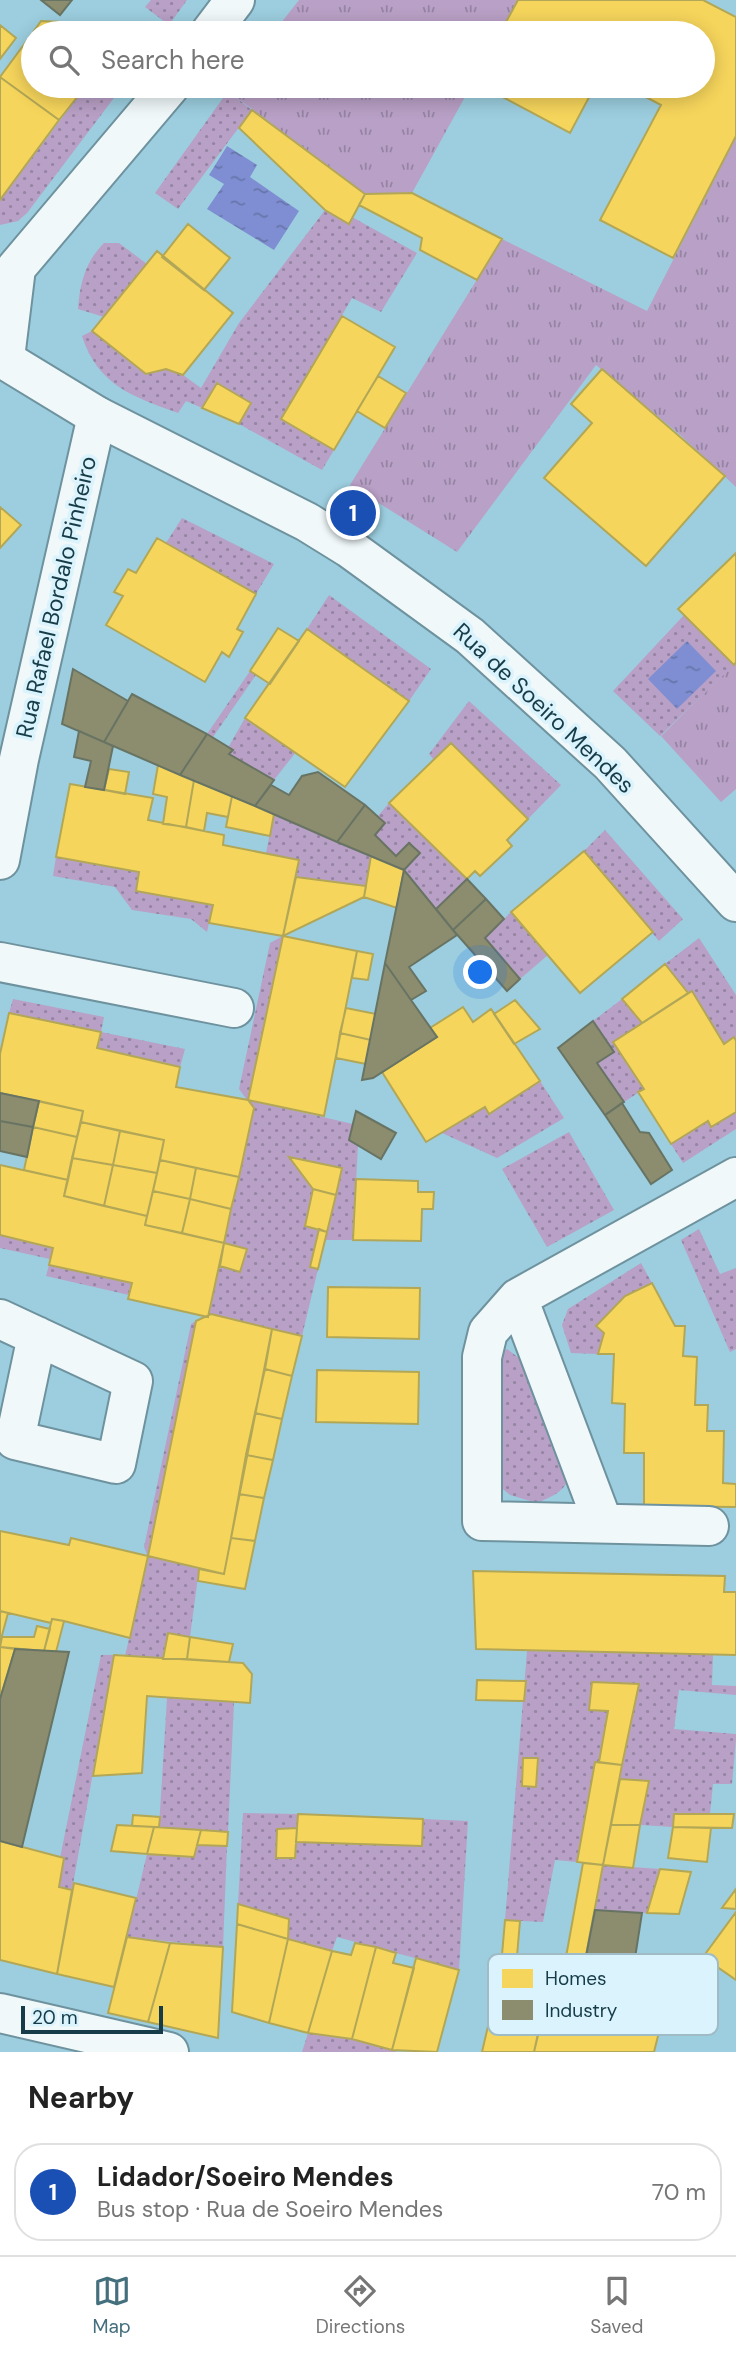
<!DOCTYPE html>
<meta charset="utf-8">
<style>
body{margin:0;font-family:"DM Sans",sans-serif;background:#f6f6f6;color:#222}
.scale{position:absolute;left:21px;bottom:18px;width:142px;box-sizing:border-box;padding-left:7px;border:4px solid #153c48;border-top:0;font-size:19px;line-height:24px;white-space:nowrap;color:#153c48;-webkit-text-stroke:5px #daf3fc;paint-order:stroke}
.you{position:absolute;left:481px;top:973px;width:24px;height:24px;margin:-18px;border:5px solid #fff;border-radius:50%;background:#1a73e8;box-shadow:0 0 0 10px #1a73e833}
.badge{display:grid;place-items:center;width:46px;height:46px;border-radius:50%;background:#446f7d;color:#fff;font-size:23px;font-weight:700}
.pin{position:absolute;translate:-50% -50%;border:4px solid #fff;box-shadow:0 2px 7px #0006}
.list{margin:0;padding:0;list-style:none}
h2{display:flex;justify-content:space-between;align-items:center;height:91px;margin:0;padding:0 28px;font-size:30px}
h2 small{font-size:23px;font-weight:400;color:#767676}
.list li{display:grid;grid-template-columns:46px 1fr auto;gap:21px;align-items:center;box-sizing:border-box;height:98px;margin:0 14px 14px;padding:0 14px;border:2px solid #e0e0e0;border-radius:28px}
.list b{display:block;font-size:26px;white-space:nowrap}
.list p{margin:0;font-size:23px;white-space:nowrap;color:#767676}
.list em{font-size:23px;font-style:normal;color:#767676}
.icon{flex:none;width:38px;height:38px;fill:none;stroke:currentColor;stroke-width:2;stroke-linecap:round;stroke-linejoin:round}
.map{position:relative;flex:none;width:736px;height:2052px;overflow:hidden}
.search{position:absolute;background:#fff;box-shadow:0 4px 18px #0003;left:21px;right:21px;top:21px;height:77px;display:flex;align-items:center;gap:18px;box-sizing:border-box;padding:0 24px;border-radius:38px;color:#767676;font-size:26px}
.sheet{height:203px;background:#fff}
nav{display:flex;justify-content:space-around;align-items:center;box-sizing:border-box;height:98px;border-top:2px solid #e0e0e0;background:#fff;font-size:19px;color:#767676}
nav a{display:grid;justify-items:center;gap:4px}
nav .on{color:#446f7d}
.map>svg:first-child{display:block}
.grass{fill:url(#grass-tufts)}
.garden{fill:url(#garden-dots)}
.water{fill:url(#water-ripples)}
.homes{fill:#f6d55c;stroke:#b2a756;stroke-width:2}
.industry{fill:#8c8c6e;stroke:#687463;stroke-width:2}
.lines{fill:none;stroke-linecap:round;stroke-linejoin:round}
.street-casing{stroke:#6e929e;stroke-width:42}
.secondary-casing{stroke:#6e929e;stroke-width:42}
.street{stroke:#f0f8fa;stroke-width:38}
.secondary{stroke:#f0f8fa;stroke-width:38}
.labels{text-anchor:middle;stroke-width:7;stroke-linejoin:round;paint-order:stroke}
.street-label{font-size:23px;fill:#153c48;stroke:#daf3fc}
.key{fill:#daf3fc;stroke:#9fbcc6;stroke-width:2}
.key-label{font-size:19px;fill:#153c48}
</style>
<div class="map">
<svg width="736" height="2052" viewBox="0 0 736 2052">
<defs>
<pattern id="grass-tufts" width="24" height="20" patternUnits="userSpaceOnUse" patternTransform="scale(1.75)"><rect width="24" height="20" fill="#b9a0c6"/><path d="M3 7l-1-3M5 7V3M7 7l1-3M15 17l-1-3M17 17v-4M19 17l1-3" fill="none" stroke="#9584a3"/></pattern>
<pattern id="garden-dots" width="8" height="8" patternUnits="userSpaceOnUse" patternTransform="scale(1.75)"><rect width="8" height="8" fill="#b9a0c6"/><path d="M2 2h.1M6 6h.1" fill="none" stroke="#9584a3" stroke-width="1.8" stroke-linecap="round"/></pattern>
<pattern id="water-ripples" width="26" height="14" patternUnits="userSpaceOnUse" patternTransform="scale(1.75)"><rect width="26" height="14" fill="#7f8ed2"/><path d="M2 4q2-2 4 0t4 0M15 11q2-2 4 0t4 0" fill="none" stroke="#6775ac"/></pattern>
</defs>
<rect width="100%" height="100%" fill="#9ccedf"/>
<path class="grass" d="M 299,0 L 518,0 L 499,33 L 273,33 Z
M 232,86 L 471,86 L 412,193 L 365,194 L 228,91 Z
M 736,137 L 736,487 L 678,433 L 596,365 L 457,552 L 350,485 L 502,239 L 647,311 Z
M 736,662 L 736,789 L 721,802 L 661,736 Z"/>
<path class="garden" d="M 151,0 L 187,0 L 169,25 L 145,7 Z
M 86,86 L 123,86 L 27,213 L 18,221 L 0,225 L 0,200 Z
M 228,91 L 252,110 L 178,209 L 155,193 Z
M 325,210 L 352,217 L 417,253 L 381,312 L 352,298 L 282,419 L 334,450 L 322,470 L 239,424 L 250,403 L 217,384 L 202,408 L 186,401 L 178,413 C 134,397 98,386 82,336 L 92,331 L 183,375 L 201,388 L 239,323 Z
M 104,243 L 119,243 L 147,264 L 104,317 L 78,309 C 80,283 85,262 104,243 Z
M 182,518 L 274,564 L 256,594 L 166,543 Z
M 329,595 L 431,669 L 409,701 L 307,629 Z
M 684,615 L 734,665 L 660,736 L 613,691 Z
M 250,671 L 256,675 L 213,737 L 207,734 Z
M 469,701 L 561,785 L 528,819 L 452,744 L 434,760 L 429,754 Z
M 245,718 L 296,752 L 274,780 L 229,754 L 233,750 L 229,746 Z
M 389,803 L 467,879 L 436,909 L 404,870 L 420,853 L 409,843 L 396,856 L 375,835 L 385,823 L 378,816 Z
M 274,814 L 371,856 L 366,886 L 296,877 L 298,861 L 266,853 Z
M 605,830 L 683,919 L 659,941 L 584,851 Z
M 56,857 L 139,872 L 136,891 L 213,905 L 207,932 L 191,919 L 132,910 L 115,887 L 53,876 Z
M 511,912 L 548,955 L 520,979 L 485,938 Z
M 283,936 L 248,1100 L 353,1124 L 349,1140 L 358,1145 L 353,1240 L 325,1240 L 342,1168 L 290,1158 L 313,1189 L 305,1226 L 319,1229 L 310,1266 L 318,1269 L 302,1336 L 212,1314 L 208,1317 L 253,1108 L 239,1089 L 270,943 Z
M 699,938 L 736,995 L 736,1041 L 734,1038 L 724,1044 L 692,991 L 688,993 L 665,964 Z
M 13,999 L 104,1017 L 101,1032 L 185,1049 L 180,1067 L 97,1048 L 100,1032 L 9,1013 Z
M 622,999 L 642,1023 L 644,1089 L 624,1102 L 597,1063 L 613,1052 L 593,1021 Z
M 540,1081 L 564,1118 L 497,1158 L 442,1133 L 485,1107 L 490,1114 Z
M 736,1112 L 736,1129 L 683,1163 L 671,1144 L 708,1121 L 711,1127 Z
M 569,1132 L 614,1210 L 547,1247 L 502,1169 Z
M 699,1229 L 720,1274 L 736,1268 L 736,1349 L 730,1352 L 681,1240 Z
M 0,1235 L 53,1248 L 50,1259 L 0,1248 Z
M 641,1263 L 652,1283 L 625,1296 L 597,1326 L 604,1333 L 598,1354 L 571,1353 L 562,1325 L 568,1309 Z
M 49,1265 L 132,1283 L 129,1295 L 46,1276 Z
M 196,1321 L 148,1556 L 199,1569 L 190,1637 L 168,1633 L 163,1659 L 125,1656 L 148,1557 L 144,1547 L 191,1324 Z
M 507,1349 L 519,1358 L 570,1467 C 570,1489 556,1495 537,1503 L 510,1495 L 498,1485 L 499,1354 Z
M 527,1651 L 713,1655 L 712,1685 L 736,1686 L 736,1695 L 679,1690 L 674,1729 L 736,1734 L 736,1740 L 732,1784 L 713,1784 L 710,1814 L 674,1814 L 673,1827 L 640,1825 L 649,1781 L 620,1779 L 638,1684 L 592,1682 L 589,1710 L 608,1711 L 599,1762 L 595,1762 L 577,1862 L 555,1860 L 543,1922 L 505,1920 Z
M 101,1655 L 114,1655 L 72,1890 L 59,1887 L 64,1859 L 60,1858 Z
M 167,1698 L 234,1702 L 228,1832 L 159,1827 Z
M 243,1813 L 298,1814 L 296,1842 L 422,1846 L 423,1819 L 468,1821 L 459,1970 L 337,1937 L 332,1951 L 288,1939 L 289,1919 L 238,1904 Z
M 197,1845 L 227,1846 L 223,1947 L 127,1937 L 147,1854 L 193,1857 Z
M 603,1865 L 660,1869 L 647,1913 L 595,1910 Z
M 308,2033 L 352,2039 L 398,2052 L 302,2052 Z"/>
<path class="water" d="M 227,146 L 257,165 L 250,177 L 299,211 L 274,250 L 207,209 L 224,184 L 209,175 Z
M 687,641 L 716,671 L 677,709 L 648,679 Z"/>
<path class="homes" d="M 518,0 L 703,0 L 736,17 L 736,136 L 673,258 L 600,220 L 661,105 L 625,86 L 703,86 L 703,33 L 500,33 Z
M 41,21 L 62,22 L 76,33 L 37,33 L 34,31 Z
M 0,25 L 16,38 L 0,59 Z
M 34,31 L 37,33 L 33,33 L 33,86 L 86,86 L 59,120 L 0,77 Z
M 0,77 L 59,120 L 0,200 Z
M 482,86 L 595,86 L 570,133 Z
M 252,110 L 365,194 L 349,224 L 325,210 L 239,128 Z
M 412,193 L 502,239 L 477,280 L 420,250 L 422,238 L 359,205 L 365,194 Z
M 188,224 L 230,258 L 204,290 L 162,257 Z
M 157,251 L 233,313 L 183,375 L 166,369 L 146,374 L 92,331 Z
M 342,316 L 395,347 L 334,450 L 281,419 Z
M 602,369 L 725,476 L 646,566 L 544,478 L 592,423 L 571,404 Z
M 378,376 L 406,393 L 385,428 L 357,411 Z
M 217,383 L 251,403 L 239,424 L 202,408 Z
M 0,507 L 21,525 L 0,548 Z
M 157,538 L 256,594 L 237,629 L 243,632 L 229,657 L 222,652 L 205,682 L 106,625 L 123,596 L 114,592 L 128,569 L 136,573 Z
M 736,553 L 736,662 L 734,665 L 678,609 Z
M 278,628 L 299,641 L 270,684 L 250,671 Z
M 307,629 L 409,701 L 345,787 L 245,718 Z
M 451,743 L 528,819 L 507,840 L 512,846 L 480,876 L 475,871 L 467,879 L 389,803 Z
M 158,765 L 194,780 L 186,827 L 163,824 L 167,797 L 153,794 Z
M 109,769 L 129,772 L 125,794 L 104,790 Z
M 194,780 L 232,796 L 228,817 L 207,813 L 204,831 L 186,827 Z
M 70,784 L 153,798 L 148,820 L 224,835 L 223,845 L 299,860 L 283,936 L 209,923 L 213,905 L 136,891 L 139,872 L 56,857 Z
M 232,796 L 274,814 L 270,836 L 226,827 Z
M 584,851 L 653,932 L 580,993 L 511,912 Z
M 371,856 L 404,870 L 397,908 L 364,897 Z
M 296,877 L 366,886 L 364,897 L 283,936 Z
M 283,936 L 357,951 L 324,1116 L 248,1100 Z
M 357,951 L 373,954 L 368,980 L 352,978 Z
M 665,964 L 688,993 L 642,1023 L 622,999 Z
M 692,991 L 724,1044 L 734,1037 L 736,1041 L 736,1112 L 711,1127 L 708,1121 L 671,1144 L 638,1092 L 644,1089 L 613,1042 Z
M 515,1000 L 540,1029 L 514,1044 L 494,1014 Z
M 463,1007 L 473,1022 L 491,1009 L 540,1081 L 489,1114 L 485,1107 L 426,1142 L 382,1072 L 437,1037 L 430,1028 Z
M 346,1008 L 376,1014 L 371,1040 L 340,1033 Z
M 9,1013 L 101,1032 L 97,1048 L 180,1067 L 176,1087 L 248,1100 L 254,1108 L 239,1177 L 160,1160 L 164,1140 L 81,1122 L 83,1111 L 0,1093 L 0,1054 Z
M 340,1033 L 371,1040 L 366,1064 L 336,1058 Z
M 39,1101 L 83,1111 L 77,1137 L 33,1127 Z
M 81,1122 L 120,1131 L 113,1165 L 72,1158 Z
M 33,1127 L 77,1137 L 68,1180 L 24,1170 Z
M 120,1131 L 164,1140 L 157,1173 L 113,1165 Z
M 289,1157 L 342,1168 L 336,1195 L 313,1189 Z
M 72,1158 L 113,1165 L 104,1206 L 64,1196 Z
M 160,1160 L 196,1168 L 190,1199 L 153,1191 Z
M 0,1165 L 68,1180 L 64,1196 L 147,1216 L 145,1225 L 224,1243 L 208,1317 L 128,1299 L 132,1283 L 49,1265 L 53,1248 L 0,1235 Z
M 113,1165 L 157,1173 L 147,1216 L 104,1206 Z
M 196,1168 L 239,1177 L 231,1209 L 190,1199 Z
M 356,1179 L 418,1181 L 418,1192 L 434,1192 L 433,1209 L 422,1209 L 421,1241 L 353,1240 Z
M 313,1189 L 336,1195 L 327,1232 L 305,1226 Z
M 153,1191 L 190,1199 L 182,1233 L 145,1225 Z
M 190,1199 L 231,1209 L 224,1243 L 182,1233 Z
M 319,1229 L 327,1232 L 318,1269 L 310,1267 Z
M 224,1243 L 247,1249 L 240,1272 L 220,1266 Z
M 652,1283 L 675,1326 L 685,1326 L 683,1356 L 697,1357 L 695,1405 L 708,1405 L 707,1431 L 724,1431 L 723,1483 L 736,1484 L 736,1507 L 644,1506 L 644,1453 L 624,1453 L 625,1404 L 612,1403 L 614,1354 L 598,1354 L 604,1333 L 596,1326 L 625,1296 Z
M 328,1287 L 420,1288 L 419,1339 L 327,1337 Z
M 211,1314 L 272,1329 L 224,1574 L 148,1556 L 196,1321 Z
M 272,1329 L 302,1336 L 292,1376 L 265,1369 Z
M 265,1369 L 292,1376 L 282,1419 L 255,1413 Z
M 317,1370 L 419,1372 L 418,1424 L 316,1422 Z
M 255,1413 L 282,1419 L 273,1460 L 246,1455 Z
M 246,1455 L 273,1460 L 264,1498 L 239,1494 Z
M 239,1494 L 264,1498 L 255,1541 L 231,1538 Z
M 0,1531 L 69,1545 L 71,1538 L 148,1556 L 130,1638 L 64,1621 L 52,1619 L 51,1623 L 0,1611 Z
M 231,1538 L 255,1541 L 245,1589 L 198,1581 L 199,1569 L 224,1574 Z
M 473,1571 L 725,1576 L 724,1592 L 736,1592 L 736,1655 L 476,1649 Z
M 0,1611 L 8,1613 L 0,1643 Z
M 52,1619 L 64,1621 L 56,1652 L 44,1651 Z
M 37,1626 L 50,1629 L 44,1651 L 0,1647 L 2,1637 L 34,1637 Z
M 168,1633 L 190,1637 L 187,1659 L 163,1659 Z
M 190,1637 L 233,1644 L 229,1662 L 187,1659 Z
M 0,1647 L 15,1649 L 0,1699 Z
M 114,1655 L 243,1663 L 252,1674 L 250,1703 L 147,1696 L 142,1773 L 93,1776 Z
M 477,1680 L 526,1681 L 524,1701 L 476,1700 Z
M 592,1682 L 639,1684 L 622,1765 L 599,1762 L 608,1711 L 589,1710 Z
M 523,1758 L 538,1758 L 536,1787 L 522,1786 Z
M 595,1762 L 622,1765 L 603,1865 L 577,1862 Z
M 620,1779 L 649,1781 L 640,1825 L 611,1825 Z
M 298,1814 L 423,1819 L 422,1846 L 296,1842 Z
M 674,1814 L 734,1814 L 732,1828 L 673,1827 Z
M 133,1815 L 160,1817 L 159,1827 L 132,1826 Z
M 117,1825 L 154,1827 L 147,1854 L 111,1851 Z
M 611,1825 L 640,1825 L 633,1868 L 603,1865 Z
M 154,1827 L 201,1830 L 194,1857 L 147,1854 Z
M 673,1827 L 711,1828 L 707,1862 L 668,1858 Z
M 297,1828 L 295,1858 L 276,1858 L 277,1829 Z
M 201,1830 L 228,1832 L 227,1846 L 197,1845 Z
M 0,1841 L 64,1858 L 59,1887 L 72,1890 L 57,1974 L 0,1960 Z
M 583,1863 L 603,1865 L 581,1982 L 562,1979 Z
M 660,1869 L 691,1872 L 679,1914 L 647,1913 Z
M 74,1883 L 136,1898 L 114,1987 L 57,1974 Z
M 736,1889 L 736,1909 L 722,1908 Z
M 238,1904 L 289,1919 L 288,1939 L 237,1924 Z
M 736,1912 L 736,1980 L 703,1957 Z
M 505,1920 L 520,1921 L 517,1956 L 502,1955 Z
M 237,1924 L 288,1939 L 269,2023 L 232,2012 Z
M 127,1937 L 170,1943 L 148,2022 L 108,2013 Z
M 288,1939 L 332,1951 L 308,2033 L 269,2023 Z
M 170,1943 L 223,1947 L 218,2038 L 148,2022 Z
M 355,1943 L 376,1947 L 352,2039 L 308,2033 L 332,1951 L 351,1955 Z
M 376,1947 L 396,1953 L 393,1963 L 414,1968 L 392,2050 L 352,2039 Z
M 416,1958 L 459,1970 L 437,2052 L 392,2050 Z
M 501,1970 L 549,1983 L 534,2052 L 482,2052 Z
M 548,1993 L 662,2020 L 654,2052 L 534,2052 Z"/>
<path class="industry" d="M 41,0 L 72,0 L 60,15 Z
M 73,669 L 128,701 L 104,742 L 62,724 Z
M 132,694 L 207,734 L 180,775 L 104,742 Z
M 79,731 L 113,746 L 104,790 L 85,787 L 91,761 L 74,757 Z
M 207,734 L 233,750 L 229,754 L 274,780 L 255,806 L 180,775 Z
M 318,772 L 365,805 L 337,842 L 255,806 L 271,785 L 289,795 L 302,776 Z
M 365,805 L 385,823 L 375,835 L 396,856 L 409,843 L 420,853 L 404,870 L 337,842 Z
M 404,870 L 457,935 L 409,967 L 426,991 L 411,1000 L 385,963 Z
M 467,879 L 486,899 L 453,930 L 436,909 Z
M 486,899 L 504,919 L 485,938 L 520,979 L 507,991 L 453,930 Z
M 385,963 L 437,1037 L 373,1078 L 362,1080 Z
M 593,1021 L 614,1052 L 597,1063 L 624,1102 L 605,1115 L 558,1048 Z
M 0,1093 L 39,1101 L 33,1127 L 0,1121 Z
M 622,1103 L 640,1132 L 649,1133 L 672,1170 L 651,1184 L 605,1115 Z
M 356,1111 L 396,1133 L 381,1159 L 349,1140 Z
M 0,1121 L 33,1127 L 27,1157 L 0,1151 Z
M 15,1649 L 69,1652 L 22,1847 L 0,1841 L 0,1699 Z
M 595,1910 L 642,1913 L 630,1990 L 581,1982 Z"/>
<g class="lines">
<defs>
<path id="street" d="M 210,33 L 235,0
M 5,358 L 16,268 L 170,86
M 0,860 L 19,759 L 97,416
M 0,962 L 234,1008
M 518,1298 L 736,1177
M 0,1319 L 133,1381 L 116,1464 L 15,1440 L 37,1336
M 603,1523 L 518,1298 L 488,1332 L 482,1357 L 482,1521 L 709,1526
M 0,2013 L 169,2052"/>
<path id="secondary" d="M 0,357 L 97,416 L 307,522 L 349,548 L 470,636 L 610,763 L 736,902"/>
</defs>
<use href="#street" class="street-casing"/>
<use href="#secondary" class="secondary-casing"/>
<use href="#street" class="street"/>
<use href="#secondary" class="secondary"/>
</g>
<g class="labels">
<g class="street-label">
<text transform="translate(56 597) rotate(-77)" y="8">Rua Rafael Bordalo Pinheiro</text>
<text transform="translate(544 708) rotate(43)" y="8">Rua de Soeiro Mendes</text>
</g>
</g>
<rect x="488" y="1954" width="230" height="81" rx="10" class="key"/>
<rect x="502" y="1969" width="31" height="19" fill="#f6d55c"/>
<rect x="502" y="2000" width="31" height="20" fill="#8c8c6e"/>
<g class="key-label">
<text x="545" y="1985">Homes</text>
<text x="545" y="2017">Industry</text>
</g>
</svg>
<div class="scale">20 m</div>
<div class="you"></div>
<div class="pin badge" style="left:353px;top:513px;background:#1a4fb4">1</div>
<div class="search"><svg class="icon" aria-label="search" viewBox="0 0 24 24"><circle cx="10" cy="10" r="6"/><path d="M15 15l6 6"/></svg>Search here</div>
</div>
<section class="sheet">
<h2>Nearby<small></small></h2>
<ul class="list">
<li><span class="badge" style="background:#1a4fb4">1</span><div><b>Lidador/Soeiro Mendes</b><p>Bus stop · Rua de Soeiro Mendes</p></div><em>70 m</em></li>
</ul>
</section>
<nav>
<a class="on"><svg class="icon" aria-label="map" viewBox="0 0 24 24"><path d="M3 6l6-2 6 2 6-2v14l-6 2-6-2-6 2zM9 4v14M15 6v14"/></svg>Map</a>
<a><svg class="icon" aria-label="directions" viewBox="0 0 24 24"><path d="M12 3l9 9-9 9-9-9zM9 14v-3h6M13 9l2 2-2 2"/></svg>Directions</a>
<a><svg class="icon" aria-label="saved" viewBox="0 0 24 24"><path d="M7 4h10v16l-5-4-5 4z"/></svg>Saved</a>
</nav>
